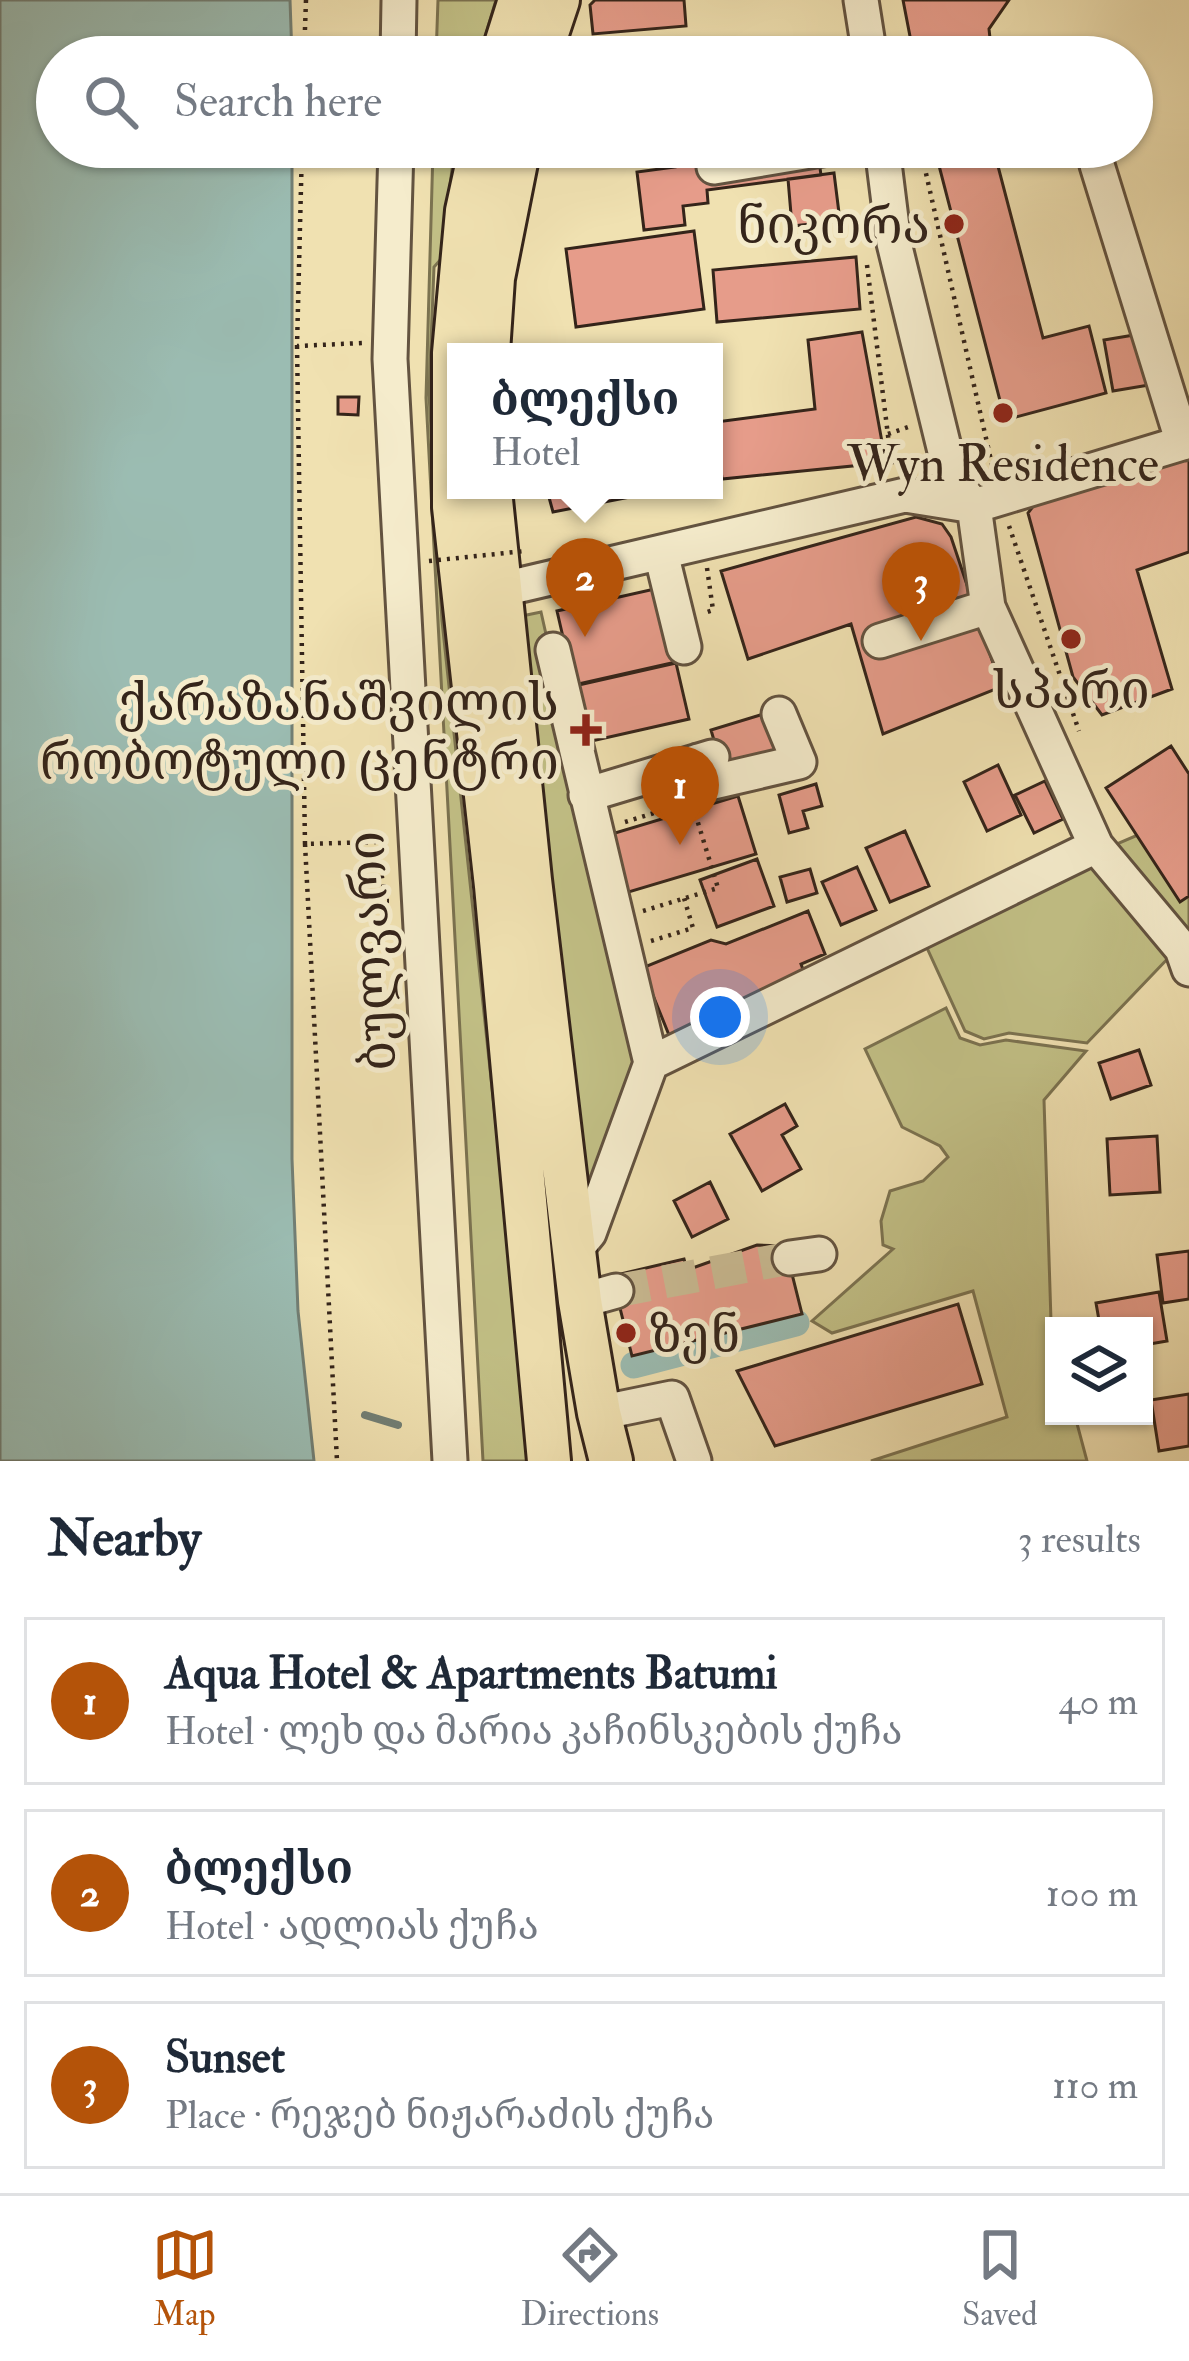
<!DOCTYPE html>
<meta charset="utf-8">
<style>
body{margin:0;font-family:"IM FELL Double Pica","Noto Serif Georgian",serif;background:#f6f6f7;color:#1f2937}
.controls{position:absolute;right:36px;bottom:36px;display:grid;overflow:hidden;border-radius:0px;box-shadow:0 3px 9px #0004}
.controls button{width:108px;height:108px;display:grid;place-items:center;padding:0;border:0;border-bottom:3px solid #e0e1e3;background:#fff;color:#1f2937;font:60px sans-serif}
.you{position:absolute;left:720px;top:1017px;width:42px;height:42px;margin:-30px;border:9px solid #fff;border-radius:50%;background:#1a73e8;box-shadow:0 0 0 18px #1a73e833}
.badge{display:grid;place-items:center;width:78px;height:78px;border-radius:50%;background:#b45309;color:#fff;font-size:39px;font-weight:700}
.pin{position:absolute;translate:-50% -99px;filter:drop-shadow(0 3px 6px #0008)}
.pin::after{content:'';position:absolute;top:63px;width:42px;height:36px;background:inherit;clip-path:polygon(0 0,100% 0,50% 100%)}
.popup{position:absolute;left:447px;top:343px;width:276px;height:156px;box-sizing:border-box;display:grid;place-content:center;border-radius:0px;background:#fff;filter:drop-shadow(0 3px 9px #0005);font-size:39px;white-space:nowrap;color:#747a83}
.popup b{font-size:45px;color:#1f2937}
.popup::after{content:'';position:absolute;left:50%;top:100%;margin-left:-24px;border:24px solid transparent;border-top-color:#fff}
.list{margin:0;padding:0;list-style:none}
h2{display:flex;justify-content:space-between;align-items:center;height:156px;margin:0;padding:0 48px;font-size:51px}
h2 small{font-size:39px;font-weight:400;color:#747a83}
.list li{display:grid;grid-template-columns:78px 1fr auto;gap:36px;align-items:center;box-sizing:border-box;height:168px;margin:0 24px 24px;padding:0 24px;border:3px solid #e0e1e3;border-radius:0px}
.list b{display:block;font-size:45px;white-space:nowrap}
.list p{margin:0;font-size:39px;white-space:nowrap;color:#747a83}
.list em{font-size:39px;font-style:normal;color:#747a83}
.icon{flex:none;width:66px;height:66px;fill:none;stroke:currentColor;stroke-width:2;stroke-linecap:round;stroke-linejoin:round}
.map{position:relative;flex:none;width:1189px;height:1461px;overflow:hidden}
.search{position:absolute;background:#fff;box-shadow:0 3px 9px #0004;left:36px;right:36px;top:36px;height:132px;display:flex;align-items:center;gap:30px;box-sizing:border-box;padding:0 42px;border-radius:66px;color:#747a83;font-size:45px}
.sheet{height:732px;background:#fff}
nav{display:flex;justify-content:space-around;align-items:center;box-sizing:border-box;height:168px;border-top:3px solid #e0e1e3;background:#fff;font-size:33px;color:#747a83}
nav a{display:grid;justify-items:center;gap:6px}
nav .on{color:#b45309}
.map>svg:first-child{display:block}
.green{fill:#c2c086;stroke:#7b7250;stroke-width:3}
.water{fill:#9bbcb2;stroke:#727f75;stroke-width:3}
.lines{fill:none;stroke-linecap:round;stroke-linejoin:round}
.stream{stroke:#727f75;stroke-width:8}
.canal{stroke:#9bbcb2;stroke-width:27}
.building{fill:#e69c8a;stroke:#34241a;stroke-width:3}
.minor-tunnel{stroke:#cabb93;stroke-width:33;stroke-dasharray:33 16;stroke-linecap:butt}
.minor-casing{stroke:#635340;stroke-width:39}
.major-casing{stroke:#34241a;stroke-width:48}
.path{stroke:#34241a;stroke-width:4.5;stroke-dasharray:3 6;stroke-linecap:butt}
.minor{stroke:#f5eccc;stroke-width:33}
.major{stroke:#f0e1b1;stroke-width:42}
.path-bridge{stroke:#34241a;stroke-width:4.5;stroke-dasharray:3 6;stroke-linecap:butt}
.poi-dot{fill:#8f2418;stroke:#f5eccc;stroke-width:4.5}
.labels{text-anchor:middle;stroke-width:10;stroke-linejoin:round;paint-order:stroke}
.poi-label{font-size:51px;fill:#34241a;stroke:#f5eccc;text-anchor:end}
.street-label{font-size:51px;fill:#34241a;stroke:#f5eccc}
</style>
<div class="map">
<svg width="1189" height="1461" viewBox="0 0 1189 1461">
<rect width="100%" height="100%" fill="#f0e1b1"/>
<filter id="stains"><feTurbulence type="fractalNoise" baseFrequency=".00167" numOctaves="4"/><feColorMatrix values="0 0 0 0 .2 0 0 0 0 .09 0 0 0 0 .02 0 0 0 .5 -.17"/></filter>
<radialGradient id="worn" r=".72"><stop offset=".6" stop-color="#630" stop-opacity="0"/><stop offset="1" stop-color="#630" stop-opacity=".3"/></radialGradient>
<path class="green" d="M 438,0 L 496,0 L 479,57 L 436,57 Z
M 433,150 L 454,153 L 441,259 L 434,267 L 429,394 L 442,621 L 523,1377 L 538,1461 L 483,1461 L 426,398 Z
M 541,612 L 642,1062 L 589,1216 L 522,616 Z
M 1189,813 L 1189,944 L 1105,849 Z
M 1095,856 L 1175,951 L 1087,1043 L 1009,1033 L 984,1039 L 965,1031 L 922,937 Z
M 946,1008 L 960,1038 L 980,1045 L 1006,1040 L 1086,1051 L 1044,1100 L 1054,1416 L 1075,1416 L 1087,1461 L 871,1461 L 1007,1417 L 973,1291 L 832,1333 L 812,1321 L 893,1249 L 883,1245 L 881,1221 L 890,1191 L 923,1181 L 948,1157 L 940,1146 L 902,1127 L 865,1049 Z"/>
<path class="water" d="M 0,0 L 290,0 L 292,57 L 57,57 L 57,147 L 292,147 L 292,1159 L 298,1311 L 314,1461 L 0,1461 Z"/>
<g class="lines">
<path class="stream" d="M 365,1415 L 398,1425"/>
<path class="canal" d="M 634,1365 L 796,1323"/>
</g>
<path class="building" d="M 595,0 L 684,0 L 686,26 L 593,34 L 590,5 Z
M 903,0 L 1009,0 L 989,29 L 992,57 L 914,57 Z
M 584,147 L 671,147 L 672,152 L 585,160 Z
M 672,147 L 817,147 L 821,175 L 707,190 L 708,203 L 683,206 L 685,225 L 644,230 L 637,172 L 675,167 Z
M 964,147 L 993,147 L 1043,338 L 1089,326 L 1106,393 L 1005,420 L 936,154 Z
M 834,173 L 840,221 L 792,226 L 788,179 Z
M 694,231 L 704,309 L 576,327 L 566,249 Z
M 856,257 L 860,309 L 717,322 L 713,270 Z
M 862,332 L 884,453 L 882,463 L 722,479 L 716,422 L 815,409 L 808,340 Z
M 1146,333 L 1155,384 L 1113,391 L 1104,340 Z
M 338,397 L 359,397 L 358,415 L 338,414 Z
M 1189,455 L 1189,552 L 1137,570 L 1172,689 L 1102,715 L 1073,677 L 1028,513 L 1038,500 Z
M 547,490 L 666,490 L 553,512 Z
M 916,517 L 942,524 L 951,537 L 1001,687 L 883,734 L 851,624 L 748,659 L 721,571 Z
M 659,588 L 676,662 L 574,685 L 557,611 Z
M 676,663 L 689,719 L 574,745 L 561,689 Z
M 767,713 L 780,758 L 724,775 L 711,730 Z
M 1171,746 L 1189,774 L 1189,896 L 1180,902 L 1106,788 Z
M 998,765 L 1021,815 L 987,831 L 964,782 Z
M 1045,781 L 1063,819 L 1034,833 L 1015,795 Z
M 816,784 L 822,806 L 803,811 L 808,828 L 789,833 L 779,795 Z
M 738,796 L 756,854 L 622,894 L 605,836 Z
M 905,831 L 929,886 L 890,902 L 866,848 Z
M 757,859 L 774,906 L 717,927 L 700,880 Z
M 857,867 L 876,910 L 841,925 L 822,882 Z
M 810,869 L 817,893 L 787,902 L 780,877 Z
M 808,911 L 825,954 L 801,964 L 805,975 L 733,1005 L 737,1014 L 671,1040 L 642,968 L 711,940 L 726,944 Z
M 1139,1050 L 1151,1085 L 1111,1099 L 1099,1063 Z
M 785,1104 L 797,1126 L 782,1135 L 801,1169 L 762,1191 L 730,1134 Z
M 1157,1136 L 1160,1192 L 1110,1195 L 1107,1139 Z
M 710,1182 L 728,1219 L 692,1237 L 674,1201 Z
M 757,1245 L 785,1246 L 802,1314 L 632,1356 L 612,1276 L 684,1259 L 687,1270 Z
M 1189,1251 L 1189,1299 L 1163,1303 L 1157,1255 Z
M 1159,1292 L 1167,1341 L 1144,1345 L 1144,1326 L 1100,1326 L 1096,1303 Z
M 958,1304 L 982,1384 L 775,1446 L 737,1371 Z
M 1189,1394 L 1189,1446 L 1159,1451 L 1151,1400 Z"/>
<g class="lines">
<path class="minor-tunnel" d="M 616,1291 L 790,1258"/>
<defs>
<path id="minor" d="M 861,0 L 870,57
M 398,57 L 399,0
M 396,147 L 390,359 L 450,1461
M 882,147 L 894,243 L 952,480 L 974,506 L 988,607 L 1096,846 L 1182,949 L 1189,969
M 1097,165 L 1183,443
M 714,167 L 834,147
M 661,553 L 684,647
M 499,590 L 905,495 L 974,506 L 1189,441
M 880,641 L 988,607
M 553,650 L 651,1063 L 589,1233 L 574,1251
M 698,761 L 705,784 L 799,762 L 779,714
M 586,795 L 712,757
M 651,1063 L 1096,846
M 790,1258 L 819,1254
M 580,1301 L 616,1291
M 599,1413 L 672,1398 L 694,1461"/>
<path id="major" d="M 502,57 L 520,0
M 539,57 L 558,0
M 481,147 L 467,211 L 454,353 L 454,507 L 496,886 L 549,1461
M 488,352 L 493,278 L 519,147
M 490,490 L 530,880 L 580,1301 L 599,1413 L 611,1461"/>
</defs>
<use href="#minor" class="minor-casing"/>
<use href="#major" class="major-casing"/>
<path class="path" d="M 304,57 L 306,0
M 302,147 L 297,346 L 363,343
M 920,147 L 993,469
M 867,265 L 892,468
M 297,346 L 305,844 L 376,842 L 386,901 L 389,901
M 888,434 L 911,426
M 1009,526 L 1079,731
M 707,568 L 713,610 L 707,612
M 625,822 L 683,804
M 305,844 L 337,1461
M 643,911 L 718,888 L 695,813
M 651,941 L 693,928 L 684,898"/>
<use href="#minor" class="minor"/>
<use href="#major" class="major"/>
<path class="path-bridge" d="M 429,561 L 525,551"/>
</g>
<g class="poi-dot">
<circle cx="954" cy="224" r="12"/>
<circle cx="1003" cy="413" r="12"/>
<circle cx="1071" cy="639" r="12"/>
<path d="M580 712h12v12h12v12h-12v12h-12v-12h-12v-12h12z"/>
<circle cx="626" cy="1333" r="12"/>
</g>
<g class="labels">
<g class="poi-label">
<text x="930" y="242">ნიკორა</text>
<text x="1003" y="481" text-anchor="middle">Wyn Residence</text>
<text x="1071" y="707" text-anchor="middle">სპარი</text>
<text x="559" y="719">ქარაზანაშვილის<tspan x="559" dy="59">რობოტული ცენტრი</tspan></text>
<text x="650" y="1351" text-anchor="start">ზენ</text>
</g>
<g class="street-label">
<text transform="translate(371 951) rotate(-93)" y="18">ბულვარი</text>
</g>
</g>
<rect width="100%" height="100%" filter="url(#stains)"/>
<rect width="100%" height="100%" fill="url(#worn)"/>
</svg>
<div class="controls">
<button><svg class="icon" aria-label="layers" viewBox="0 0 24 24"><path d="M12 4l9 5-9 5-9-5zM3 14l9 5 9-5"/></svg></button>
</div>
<div class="you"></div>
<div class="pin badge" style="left:680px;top:845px">1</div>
<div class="pin badge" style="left:585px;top:637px">2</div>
<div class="popup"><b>ბლექსი</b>Hotel</div>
<div class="pin badge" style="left:921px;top:641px">3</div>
<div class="search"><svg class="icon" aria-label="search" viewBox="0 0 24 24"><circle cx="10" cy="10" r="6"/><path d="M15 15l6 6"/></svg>Search here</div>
</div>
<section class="sheet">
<h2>Nearby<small>3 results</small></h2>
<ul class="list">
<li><span class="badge">1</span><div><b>Aqua Hotel &amp; Apartments Batumi</b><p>Hotel · ლეხ და მარია კაჩინსკების ქუჩა</p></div><em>40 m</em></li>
<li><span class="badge">2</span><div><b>ბლექსი</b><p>Hotel · ადლიას ქუჩა</p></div><em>100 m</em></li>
<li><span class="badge">3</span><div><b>Sunset</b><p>Place · რეჯებ ნიჟარაძის ქუჩა</p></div><em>110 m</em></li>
</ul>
</section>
<nav>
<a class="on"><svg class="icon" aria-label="map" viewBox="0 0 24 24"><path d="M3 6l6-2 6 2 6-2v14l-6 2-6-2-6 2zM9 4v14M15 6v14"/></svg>Map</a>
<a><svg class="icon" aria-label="directions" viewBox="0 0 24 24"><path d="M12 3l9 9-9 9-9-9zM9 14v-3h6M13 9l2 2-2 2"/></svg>Directions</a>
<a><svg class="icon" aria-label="saved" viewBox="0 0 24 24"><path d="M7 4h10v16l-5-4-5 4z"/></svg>Saved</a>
</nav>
